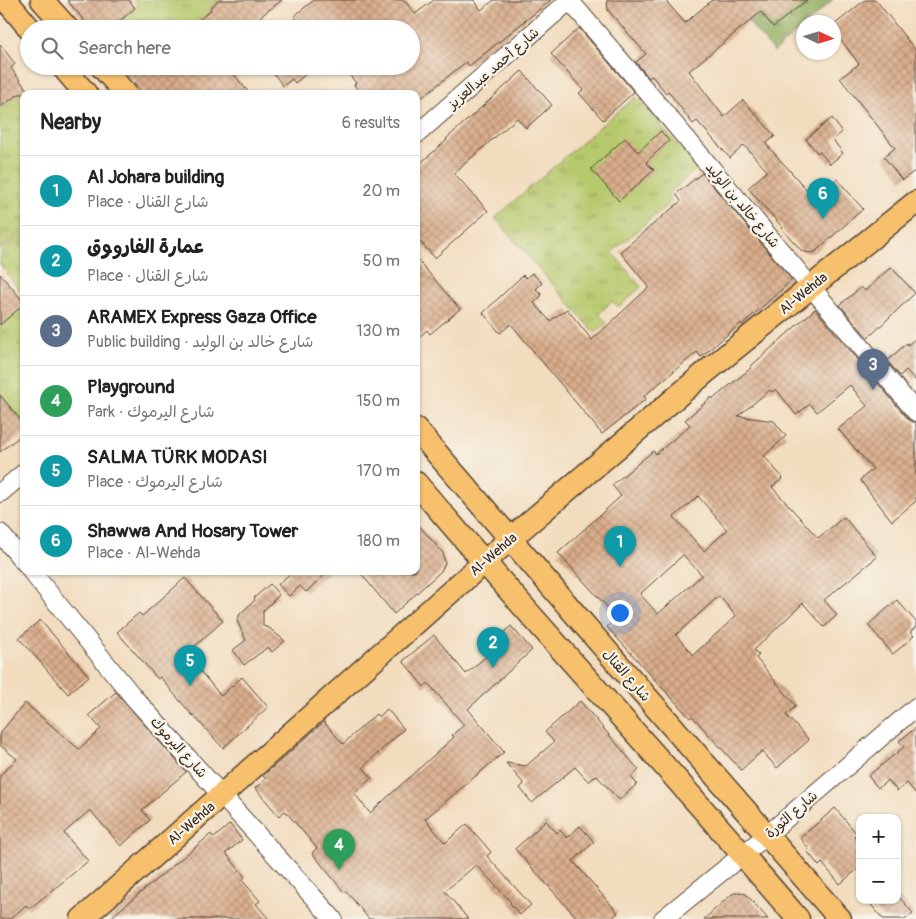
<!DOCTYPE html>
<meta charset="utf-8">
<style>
body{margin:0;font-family:Pangolin,"Playpen Sans Arabic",sans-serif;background:#f6f6f6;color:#222}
.controls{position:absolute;right:15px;bottom:15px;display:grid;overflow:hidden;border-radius:10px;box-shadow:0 1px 4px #0004}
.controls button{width:45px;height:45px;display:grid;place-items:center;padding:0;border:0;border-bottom:1px solid #e0e0e0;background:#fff;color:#222;font:25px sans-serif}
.compass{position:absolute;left:796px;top:15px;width:45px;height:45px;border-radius:50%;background:#fff;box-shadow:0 1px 4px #0004;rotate:94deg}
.you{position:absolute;left:619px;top:612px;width:18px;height:18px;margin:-12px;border:4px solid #fff;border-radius:50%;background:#1a73e8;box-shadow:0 0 0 8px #1a73e833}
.badge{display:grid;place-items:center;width:32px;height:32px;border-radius:50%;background:#d1495b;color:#fff;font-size:16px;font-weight:700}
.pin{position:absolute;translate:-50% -41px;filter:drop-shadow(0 1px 2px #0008)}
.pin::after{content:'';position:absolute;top:26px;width:18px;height:15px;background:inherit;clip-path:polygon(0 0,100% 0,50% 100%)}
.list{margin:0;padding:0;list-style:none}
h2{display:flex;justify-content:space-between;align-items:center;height:65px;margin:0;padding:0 20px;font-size:21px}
h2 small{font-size:16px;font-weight:400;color:#767676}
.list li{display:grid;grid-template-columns:32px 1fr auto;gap:15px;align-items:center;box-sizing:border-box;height:70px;padding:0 20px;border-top:1px solid #e0e0e0}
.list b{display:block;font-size:19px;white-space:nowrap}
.list p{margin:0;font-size:16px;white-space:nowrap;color:#767676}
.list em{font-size:16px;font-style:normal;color:#767676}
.icon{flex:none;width:28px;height:28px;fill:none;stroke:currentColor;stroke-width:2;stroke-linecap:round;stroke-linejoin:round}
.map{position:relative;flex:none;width:916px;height:919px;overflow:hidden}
.search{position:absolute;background:#fff;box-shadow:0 1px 4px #0004;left:20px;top:20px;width:400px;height:55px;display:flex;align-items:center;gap:12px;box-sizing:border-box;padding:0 18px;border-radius:28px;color:#767676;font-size:19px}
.panel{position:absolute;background:#fff;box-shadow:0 1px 4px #0004;left:20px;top:90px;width:400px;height:485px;border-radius:10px}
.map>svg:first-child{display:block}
.grass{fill:url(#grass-tufts);stroke:#797a46}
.forest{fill:url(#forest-firs);stroke:#666c3f}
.building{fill:url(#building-cross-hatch);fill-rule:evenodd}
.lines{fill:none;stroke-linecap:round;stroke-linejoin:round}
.minor-casing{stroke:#564536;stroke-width:20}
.major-casing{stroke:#564536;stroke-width:25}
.minor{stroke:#fff;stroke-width:18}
.major{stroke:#f7c06c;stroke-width:22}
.labels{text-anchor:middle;stroke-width:4.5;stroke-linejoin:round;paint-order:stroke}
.street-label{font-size:14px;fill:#3b2a1e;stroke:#f7f3e8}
</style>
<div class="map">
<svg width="916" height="919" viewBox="0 0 916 919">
<defs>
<pattern id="grass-tufts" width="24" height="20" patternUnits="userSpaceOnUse" patternTransform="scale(1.25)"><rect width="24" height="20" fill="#b7c96d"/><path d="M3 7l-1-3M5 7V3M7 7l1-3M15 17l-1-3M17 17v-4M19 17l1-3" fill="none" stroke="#96a359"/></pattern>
<pattern id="forest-firs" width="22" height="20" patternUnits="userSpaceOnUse" patternTransform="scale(1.25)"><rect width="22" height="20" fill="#91ad60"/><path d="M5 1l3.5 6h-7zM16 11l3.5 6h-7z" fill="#788d4f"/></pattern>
<pattern id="building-cross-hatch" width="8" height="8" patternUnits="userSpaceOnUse" patternTransform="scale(1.25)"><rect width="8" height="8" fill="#daae8c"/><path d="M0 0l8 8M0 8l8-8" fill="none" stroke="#b28e72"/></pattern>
</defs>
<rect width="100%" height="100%" fill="#f7f3e8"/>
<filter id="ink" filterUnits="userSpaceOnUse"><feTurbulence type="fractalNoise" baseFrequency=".02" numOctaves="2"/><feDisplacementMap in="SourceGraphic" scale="10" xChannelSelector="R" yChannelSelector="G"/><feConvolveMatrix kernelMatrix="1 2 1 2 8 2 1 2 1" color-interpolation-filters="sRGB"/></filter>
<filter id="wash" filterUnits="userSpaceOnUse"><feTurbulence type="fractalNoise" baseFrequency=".0096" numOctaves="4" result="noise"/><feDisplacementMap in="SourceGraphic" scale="20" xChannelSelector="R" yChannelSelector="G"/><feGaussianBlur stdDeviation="1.12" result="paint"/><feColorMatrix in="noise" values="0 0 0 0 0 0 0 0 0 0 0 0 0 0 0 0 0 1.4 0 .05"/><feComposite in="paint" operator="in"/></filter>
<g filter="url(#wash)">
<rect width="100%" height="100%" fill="#f2dcbe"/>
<path class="grass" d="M 133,0 L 219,0 L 210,8 L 210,11 L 189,29 L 112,29 L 138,5 Z
M 20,93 L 24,97 L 24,229 L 0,250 L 0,107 Z
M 636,97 L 698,168 L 667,195 L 672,201 L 612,252 L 641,287 L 619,307 L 612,301 L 599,314 L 607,323 L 595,333 L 495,218 L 604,123 Z
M 24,231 L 24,296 L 0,264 L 0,253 Z
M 24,307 L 24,424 L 0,394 L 0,325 Z"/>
<path class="forest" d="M 730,0 L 833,0 L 808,22 L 804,22 L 803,26 L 774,52 Z"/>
<g id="blocks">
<path class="building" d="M 67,0 L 129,0 L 135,8 L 110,29 L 91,29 Z
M 219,0 L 282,0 L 256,20 L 258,22 L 250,29 L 189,29 L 211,10 L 210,8 Z
M 314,0 L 404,0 L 415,14 L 434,0 L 474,0 L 481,10 L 494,0 L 551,0 L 469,66 L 466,62 L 416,102 L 416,94 L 361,94 L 354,85 L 356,83 L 342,66 L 411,66 L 411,29 L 304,29 L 294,16 Z
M 607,0 L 665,0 L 685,23 L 712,0 L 807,0 L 773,27 L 761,12 L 689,71 L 724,117 L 743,100 L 775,136 L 766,144 L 815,199 L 837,179 L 863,209 L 815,252 L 809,253 L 802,251 L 782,229 L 783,228 L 748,188 L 767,171 L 744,145 L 730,158 L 697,121 L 693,124 L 668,91 L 666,93 L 652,76 L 649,78 L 636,62 L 646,54 L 608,10 Z
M 865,0 L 876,0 L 916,51 L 916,170 L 902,180 L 884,157 L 895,148 L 840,78 L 859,64 L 834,31 L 834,25 Z
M 579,28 L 634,92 L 603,120 L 579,93 L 583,90 L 551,54 Z
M 0,44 L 15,64 L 11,68 L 30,94 L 19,94 L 0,107 Z
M 136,66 L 227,66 L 250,94 L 144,94 L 127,74 Z
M 268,66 L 316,66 L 295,83 L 292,79 L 283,86 Z
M 522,71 L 552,105 L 526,128 L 517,118 L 454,173 L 488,211 L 435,258 L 416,237 L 416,167 L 447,140 L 446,139 Z
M 832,118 L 842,132 L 833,140 L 843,153 L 830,164 L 819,151 L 817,153 L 806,139 Z
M 661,131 L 669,141 L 646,162 L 654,170 L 619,201 L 591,169 L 625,138 L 638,152 Z
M 702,173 L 792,280 L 742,325 L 741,323 L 701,357 L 697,352 L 644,396 L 646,399 L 602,434 L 511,324 L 500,333 L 483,313 L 523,275 L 526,278 L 532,273 L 542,283 L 536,289 L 542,295 L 534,303 L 550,321 L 567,309 L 592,340 L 649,287 L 620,252 L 681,201 L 676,194 Z
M 416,258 L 460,309 L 430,334 L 427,330 L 416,340 Z
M 891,267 L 915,293 L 868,338 L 840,305 L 861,287 L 865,291 Z
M 0,274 L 24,302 L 24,304 L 0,325 Z
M 815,309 L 908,419 L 912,422 L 916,422 L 916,501 L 892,521 L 860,480 L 873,469 L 838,429 L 867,406 L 850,385 L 817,412 L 810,404 L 796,415 L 776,389 L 772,392 L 770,390 L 738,416 L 774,421 L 786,436 L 764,456 L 783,478 L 772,487 L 818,538 L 844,517 L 877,557 L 824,600 L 837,615 L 824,627 L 803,603 L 754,650 L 759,655 L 756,658 L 796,706 L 786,715 L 809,740 L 777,768 L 762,751 L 741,770 L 692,716 L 690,718 L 607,627 L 617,618 L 558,553 L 621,496 L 612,485 L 653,451 L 656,454 L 690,425 L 685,420 L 712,397 L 713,399 L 751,368 L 750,367 ZM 698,496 L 727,530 L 704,551 L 674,517 ZM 683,555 L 702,575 L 658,614 L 640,594 ZM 719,596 L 736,616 L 693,655 L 676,635 Z
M 916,338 L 916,381 L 906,370 L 900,376 L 887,361 L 907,343 L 908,345 Z
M 0,395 L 24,424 L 24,433 L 0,452 Z
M 416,522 L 443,553 L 445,563 L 441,571 L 394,614 L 359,571 L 416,571 Z
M 287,571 L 329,571 L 306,592 L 300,586 L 289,596 L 278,584 L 290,574 Z
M 185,578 L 223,621 L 186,654 L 221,696 L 242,677 L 268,707 L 223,748 L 193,715 L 192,715 L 160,677 L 158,679 L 117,632 L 139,613 L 142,616 Z
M 270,584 L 279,595 L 263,611 L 263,626 L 269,628 L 285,641 L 272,652 L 268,647 L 244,665 L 233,650 L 246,640 L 237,621 L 240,614 L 255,600 L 254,598 Z
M 897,600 L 916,622 L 916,627 L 910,632 L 914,636 L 893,654 L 868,625 Z
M 40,620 L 89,676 L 68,694 L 19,638 Z
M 511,626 L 532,650 L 468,709 L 504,752 L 425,819 L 445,843 L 467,824 L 491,852 L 487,856 L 531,905 L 520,915 L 510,903 L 511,902 L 476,865 L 445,891 L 468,919 L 369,919 L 346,891 L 344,892 L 312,853 L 317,848 L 285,811 L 279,816 L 255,788 L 266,779 L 263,776 L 324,722 L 343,744 L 376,714 L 379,717 L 387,709 L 404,729 L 363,767 L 372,778 L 354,793 L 370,813 L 454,737 L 452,735 L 464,725 L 428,683 L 424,687 L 403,661 L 434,635 L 466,674 L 489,654 L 485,650 Z
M 116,692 L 186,772 L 142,810 L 150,820 L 121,846 L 90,810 L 64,833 L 88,861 L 64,881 L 29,909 L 26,905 L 10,919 L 0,919 L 0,775 L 17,759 L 0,745 L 0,733 L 25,703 L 79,749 L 97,733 L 97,732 L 101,729 L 89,715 Z
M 580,701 L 639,770 L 631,777 L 637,784 L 619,800 L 596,775 L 589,782 L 575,767 L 532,803 L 520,788 L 524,784 L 506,763 L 526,766 L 554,742 L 545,732 Z
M 916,728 L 916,794 L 907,783 L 897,791 L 888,780 L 878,788 L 868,776 L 904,747 L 899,741 Z
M 835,808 L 857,834 L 854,836 L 860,842 L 860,867 L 840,884 L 822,863 L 819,866 L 807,851 L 809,849 L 800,838 Z
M 546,821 L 557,833 L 560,830 L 567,838 L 580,826 L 594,842 L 573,861 L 618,913 L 610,919 L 578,919 L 515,849 Z
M 230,824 L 242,840 L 226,853 L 245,877 L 242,880 L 260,901 L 256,904 L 269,919 L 109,919 L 211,834 L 214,838 Z
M 739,892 L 746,894 L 768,919 L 704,919 L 732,894 Z
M 899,897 L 913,913 L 906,919 L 883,919 L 867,900 L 897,900 Z"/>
</g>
</g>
<g filter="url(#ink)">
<use href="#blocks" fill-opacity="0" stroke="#564536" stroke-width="1"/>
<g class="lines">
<defs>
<path id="minor" d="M 569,0 L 644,88 L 916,412
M 416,135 L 570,0
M 0,493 L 24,473
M 0,533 L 24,562
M 31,571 L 135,699 L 333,919
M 663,919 L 767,835 L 916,707"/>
<path id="major" d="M 6,0 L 30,29
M 42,0 L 68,29
M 62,66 L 86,94
M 101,66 L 126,94
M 416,429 L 618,664 L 840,919
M 416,483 C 541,630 673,772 798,919
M 82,919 L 510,539 L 707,371 L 916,202"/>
</defs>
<use href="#minor" class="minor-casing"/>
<use href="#major" class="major-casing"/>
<use href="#minor" class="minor"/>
<use href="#major" class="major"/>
</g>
</g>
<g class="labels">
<g class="street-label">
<text transform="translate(493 68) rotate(-41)" y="5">شارع أحمد عبدالعزيز</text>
<text transform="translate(743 205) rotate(50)" y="5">شارع خالد بن الوليد</text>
<text transform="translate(803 293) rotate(-39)" y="5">Al-Wehda</text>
<text transform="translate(493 554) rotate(-41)" y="5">Al-Wehda</text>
<text transform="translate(627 675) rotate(49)" y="5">شارع القنال</text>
<text transform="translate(179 747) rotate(48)" y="5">شارع اليرموك</text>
<text transform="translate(791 814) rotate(-41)" y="5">شارع الثورة</text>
<text transform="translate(191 823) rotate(-41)" y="5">Al-Wehda</text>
</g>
</g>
</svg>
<div class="controls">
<button>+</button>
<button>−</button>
</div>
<svg class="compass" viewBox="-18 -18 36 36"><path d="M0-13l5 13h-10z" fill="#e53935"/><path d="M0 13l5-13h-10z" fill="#767676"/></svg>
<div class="you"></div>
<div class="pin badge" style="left:620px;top:567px;background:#0f9aa8">1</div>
<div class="pin badge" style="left:493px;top:668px;background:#0f9aa8">2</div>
<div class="pin badge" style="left:873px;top:390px;background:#5c6f8a">3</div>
<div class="pin badge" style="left:339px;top:870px;background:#2e9e5b">4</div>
<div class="pin badge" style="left:190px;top:686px;background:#0f9aa8">5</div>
<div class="pin badge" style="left:823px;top:219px;background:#0f9aa8">6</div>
<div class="search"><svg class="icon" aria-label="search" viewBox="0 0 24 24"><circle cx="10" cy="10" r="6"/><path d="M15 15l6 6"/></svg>Search here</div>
<section class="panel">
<h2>Nearby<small>6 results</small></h2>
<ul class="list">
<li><span class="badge" style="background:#0f9aa8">1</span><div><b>Al Johara building</b><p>Place · شارع القنال</p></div><em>20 m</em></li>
<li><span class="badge" style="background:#0f9aa8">2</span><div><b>عمارة الفارووق</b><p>Place · شارع القنال</p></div><em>50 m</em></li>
<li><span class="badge" style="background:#5c6f8a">3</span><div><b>ARAMEX Express Gaza Office</b><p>Public building · شارع خالد بن الوليد</p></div><em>130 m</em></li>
<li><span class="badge" style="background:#2e9e5b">4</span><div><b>Playground</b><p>Park · شارع اليرموك</p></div><em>150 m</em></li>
<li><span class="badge" style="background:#0f9aa8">5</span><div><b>SALMA TÜRK MODASI</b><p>Place · شارع اليرموك</p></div><em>170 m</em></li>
<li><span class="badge" style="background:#0f9aa8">6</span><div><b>Shawwa And Hosary Tower</b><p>Place · Al-Wehda</p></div><em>180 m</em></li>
</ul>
</section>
</div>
